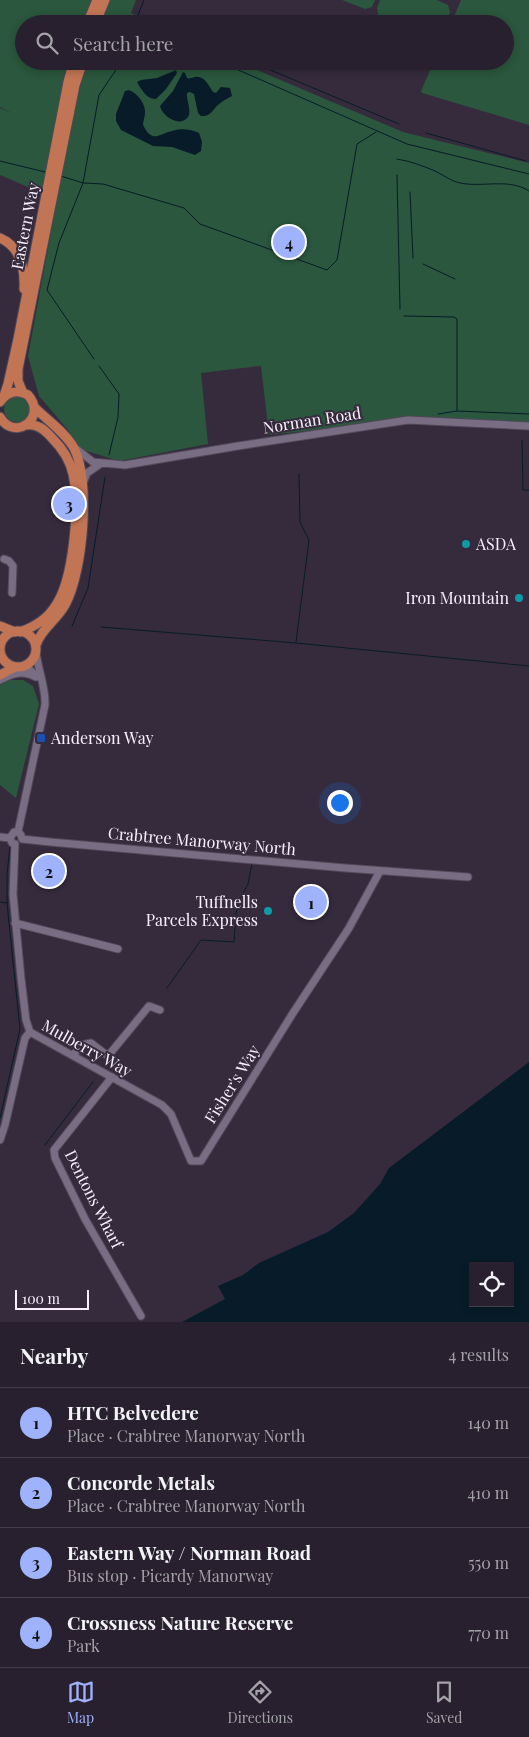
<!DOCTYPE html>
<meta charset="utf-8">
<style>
body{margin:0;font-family:"Playfair Display",serif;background:#342d3a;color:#f1f3f6}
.controls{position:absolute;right:15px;bottom:15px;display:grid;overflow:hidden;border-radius:0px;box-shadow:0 2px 8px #0003}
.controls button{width:45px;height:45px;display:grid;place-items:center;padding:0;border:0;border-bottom:1px solid #443e4a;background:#28202e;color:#f1f3f6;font:25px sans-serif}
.scale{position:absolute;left:15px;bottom:12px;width:74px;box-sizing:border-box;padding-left:5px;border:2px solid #f7f1fd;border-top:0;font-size:14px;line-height:18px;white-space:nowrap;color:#f7f1fd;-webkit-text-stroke:4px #352b3d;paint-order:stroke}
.you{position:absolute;left:339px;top:802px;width:18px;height:18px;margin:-12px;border:4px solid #fff;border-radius:50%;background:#1a73e8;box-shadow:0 0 0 8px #1a73e833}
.badge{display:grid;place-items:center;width:32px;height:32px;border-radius:50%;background:#9fb3fd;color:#111;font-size:16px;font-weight:700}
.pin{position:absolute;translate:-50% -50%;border:2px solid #fff;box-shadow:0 1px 5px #0006}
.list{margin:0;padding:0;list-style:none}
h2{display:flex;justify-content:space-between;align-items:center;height:65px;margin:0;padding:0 20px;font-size:21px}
h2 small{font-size:16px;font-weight:400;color:#a5a3aa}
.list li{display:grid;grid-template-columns:32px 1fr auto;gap:15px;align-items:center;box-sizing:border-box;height:70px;padding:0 20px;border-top:1px solid #443e4a}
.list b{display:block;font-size:19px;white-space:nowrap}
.list p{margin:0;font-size:16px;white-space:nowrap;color:#a5a3aa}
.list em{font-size:16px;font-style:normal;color:#a5a3aa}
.icon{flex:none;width:28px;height:28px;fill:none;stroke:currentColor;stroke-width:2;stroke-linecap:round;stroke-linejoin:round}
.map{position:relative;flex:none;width:529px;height:1322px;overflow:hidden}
.search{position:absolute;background:#28202e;box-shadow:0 2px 8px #0003;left:15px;right:15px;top:15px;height:55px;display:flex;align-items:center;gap:12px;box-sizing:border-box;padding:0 18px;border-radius:28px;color:#a5a3aa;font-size:19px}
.sheet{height:345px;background:#28202e}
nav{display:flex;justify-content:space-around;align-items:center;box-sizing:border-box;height:70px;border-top:1px solid #443e4a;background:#28202e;font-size:14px;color:#a5a3aa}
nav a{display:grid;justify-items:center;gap:2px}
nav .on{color:#9fb3fd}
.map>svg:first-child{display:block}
.green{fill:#2a573d}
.water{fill:#071c28;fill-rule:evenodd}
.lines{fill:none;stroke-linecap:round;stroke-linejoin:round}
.stream{stroke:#071c28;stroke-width:1}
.minor-casing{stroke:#514858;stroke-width:9}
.major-casing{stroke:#514858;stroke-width:11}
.minor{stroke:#786d82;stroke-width:7}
.major{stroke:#c17554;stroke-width:9}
.culture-dot{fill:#0f9aa8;stroke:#352b3d;stroke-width:2}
.transit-dot{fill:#1a4fb4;stroke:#352b3d;stroke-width:2}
.labels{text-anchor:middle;stroke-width:4;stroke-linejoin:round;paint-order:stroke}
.street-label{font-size:16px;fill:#f7f1fd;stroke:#352b3d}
.poi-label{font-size:16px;fill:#f7f1fd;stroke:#352b3d;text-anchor:start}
</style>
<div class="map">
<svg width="529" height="1322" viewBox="0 0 529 1322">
<rect width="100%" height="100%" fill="#352b3d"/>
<path class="green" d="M 0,0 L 93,0 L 83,24 L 24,24 L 24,61 L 70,61 L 64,81 L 42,193 L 0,175 L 0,108 L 12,113 L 0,107 Z
M 109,0 L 136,0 L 131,13 L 152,24 L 99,24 Z
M 342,0 L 375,0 L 372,7 L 365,9 Z
M 380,0 L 437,0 L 448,5 L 450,12 L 446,24 L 398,24 L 378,15 L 377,8 Z
M 461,0 L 529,0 L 529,125 L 422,93 L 421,91 L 434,61 L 505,61 L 505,24 L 451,24 Z
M 86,61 L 236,61 L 403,132 L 529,163 L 529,423 L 399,421 L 269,435 L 261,366 L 201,373 L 208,444 L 119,461 L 80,449 L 68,430 L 39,396 L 28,356 L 66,151 L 79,83 Z
M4 409a13 13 0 1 1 26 0a13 13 0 1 1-26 0Z
M 9,680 L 23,680 L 33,686 L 39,704 L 16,798 L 0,785 L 0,685 Z"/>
<path class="water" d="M 176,70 L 177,73 L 166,89 L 156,99 C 147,100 141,89 137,82 L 141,80 L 157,78 Z
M 183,72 L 185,73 L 187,78 C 189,79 192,78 195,77 C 204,75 209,86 213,92 L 216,93 L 221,87 L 230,88 L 232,96 C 228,98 222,101 218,105 C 212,110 211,117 201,116 L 198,113 L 194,94 L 190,92 L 187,93 C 186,100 192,111 188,117 C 180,128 162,116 160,106 L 173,91 Z
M 129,90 C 137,93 146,104 145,113 C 145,117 143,121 143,125 C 153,144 158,134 172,131 C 181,128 191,129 199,133 L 202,142 L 201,151 L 195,155 L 172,147 L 153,146 L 121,130 L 116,121 L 116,114 L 125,91 Z
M 529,1062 L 529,1322 L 182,1322 L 225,1299 L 218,1286 L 243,1275 L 259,1263 L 328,1232 L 354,1213 L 380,1184 L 389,1168 ZM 473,1266 L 510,1266 L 510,1303 L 473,1303 Z"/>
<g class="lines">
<path class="stream" d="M 144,0 L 138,15 L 159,24
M 218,61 L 407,144 L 529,174
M 249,61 L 399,124
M 426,133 L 526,161
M 397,159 C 410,161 423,166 435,171 C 447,177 453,183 467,184 C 488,186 510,179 529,191
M 0,161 L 45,172
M 397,175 L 400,309
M 61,176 L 83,183 L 103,184 L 184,208 L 200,224 L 327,270 L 337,260 L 357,144 L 376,132
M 410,192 L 413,258
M 423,264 L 455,279
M 404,316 L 454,317 L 457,319 L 457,411
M 94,359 L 47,290 L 59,243 L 83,183 L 99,95 L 122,61
M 99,366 L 119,394 L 118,417 L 109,455
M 438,414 L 457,411 L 529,414
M 522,440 L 523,490 L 529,490
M 72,626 L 88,588 L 105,477
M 101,627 L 296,643 L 529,666
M 296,642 L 309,540 L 300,522 L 299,474
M 0,902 L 7,903
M 167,988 L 201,940 L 234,942 L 236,913 L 239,901 L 248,884 L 252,864
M 0,1118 L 20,1029 L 7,903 L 7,874 L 10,847
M 45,1145 L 93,1082"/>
<defs>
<path id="minor" d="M 74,447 L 93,462 L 125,465 L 238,446 L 408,420 L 529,426
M 83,483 L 87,473 L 100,464
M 4,559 L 9,561 L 13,566 L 12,593
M 21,667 L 29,669 L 36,676
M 0,680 C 13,673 22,670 36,677
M 18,832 L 21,835 L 22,839 L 50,842 L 345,868 L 468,877
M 18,832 L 45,705 C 46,688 38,670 36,652
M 0,837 L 10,838
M 15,844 L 13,894 L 21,978 L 26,1020 L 30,1032 L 162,1105 L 171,1114 L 191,1161 L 201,1161 L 293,1013 L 349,928 L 380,871
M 15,844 L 12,843 L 10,838 L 14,832 L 18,832
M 15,923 L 118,949
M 73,1055 L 82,1045 L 91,1043 L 108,1056 L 149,1006 L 160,1010
M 112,1077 L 54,1150 L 55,1158 L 85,1219 L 141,1316
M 0,1140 L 5,1125 L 25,1038 L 30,1032"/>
<path id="major" d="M 87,24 L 97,0
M 95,24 L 105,0
M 0,238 C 21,247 25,268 24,289
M 23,393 L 18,381 L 18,369 L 75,85 L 83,61
M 4,396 L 8,384 L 18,339 L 68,82 L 74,61
M 0,402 C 7,392 17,389 28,395 C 48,418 14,442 0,417
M 34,407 C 47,420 65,432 74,448 C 91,481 83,573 65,605 C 57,620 41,629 36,645
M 0,626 L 15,632
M0 649a18 18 0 1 1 36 0a18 18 0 1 1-36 0Z
M 20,632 C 34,627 46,620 54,608 C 74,582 80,505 73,474 C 70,460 61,447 52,438 C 45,430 37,423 26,425
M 0,675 L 15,667"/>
</defs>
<use href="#minor" class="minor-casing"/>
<use href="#major" class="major-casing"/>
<use href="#minor" class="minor"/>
<use href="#major" class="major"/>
</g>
<g class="culture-dot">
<circle cx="466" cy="544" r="5"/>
<circle cx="519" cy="598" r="5"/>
<circle cx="268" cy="911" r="5"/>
</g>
<rect class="transit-dot" x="36" y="733" width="10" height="10" rx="2.5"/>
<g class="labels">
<g class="street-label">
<text transform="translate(25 226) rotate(-79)" y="6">Eastern Way</text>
<text transform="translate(312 420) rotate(-9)" y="6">Norman Road</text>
<text transform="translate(202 841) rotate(5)" y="6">Crabtree Manorway North</text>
<text transform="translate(87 1048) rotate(29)" y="6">Mulberry Way</text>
<text transform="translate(232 1084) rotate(-58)" y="6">Fisher's Way</text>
<text transform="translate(94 1199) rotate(63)" y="6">Dentons Wharf</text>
</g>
<g class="poi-label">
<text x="476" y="550">ASDA</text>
<text x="509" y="604" text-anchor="end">Iron Mountain</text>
<text x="51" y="744">Anderson Way</text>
<text x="258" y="908" text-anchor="end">Tuffnells<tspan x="258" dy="18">Parcels Express</tspan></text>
</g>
</g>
</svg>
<div class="controls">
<button><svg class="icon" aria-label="locate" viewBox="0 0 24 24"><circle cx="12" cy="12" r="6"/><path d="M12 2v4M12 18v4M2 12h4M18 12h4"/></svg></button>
</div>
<div class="scale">100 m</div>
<div class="you"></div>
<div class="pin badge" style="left:311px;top:902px">1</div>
<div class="pin badge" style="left:49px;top:871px">2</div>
<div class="pin badge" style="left:69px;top:504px">3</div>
<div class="pin badge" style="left:289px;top:242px">4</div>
<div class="search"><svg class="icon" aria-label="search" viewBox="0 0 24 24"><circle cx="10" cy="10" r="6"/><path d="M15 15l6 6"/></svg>Search here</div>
</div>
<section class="sheet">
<h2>Nearby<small>4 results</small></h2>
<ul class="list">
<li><span class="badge">1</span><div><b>HTC Belvedere</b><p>Place · Crabtree Manorway North</p></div><em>140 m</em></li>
<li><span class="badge">2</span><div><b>Concorde Metals</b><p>Place · Crabtree Manorway North</p></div><em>410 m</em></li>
<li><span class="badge">3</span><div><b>Eastern Way / Norman Road</b><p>Bus stop · Picardy Manorway</p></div><em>550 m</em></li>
<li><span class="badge">4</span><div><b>Crossness Nature Reserve</b><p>Park</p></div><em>770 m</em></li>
</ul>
</section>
<nav>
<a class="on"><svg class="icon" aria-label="map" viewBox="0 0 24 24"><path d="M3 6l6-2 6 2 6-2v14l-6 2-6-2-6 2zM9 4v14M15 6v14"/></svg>Map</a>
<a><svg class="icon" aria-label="directions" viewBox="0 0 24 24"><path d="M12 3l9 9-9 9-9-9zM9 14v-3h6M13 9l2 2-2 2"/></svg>Directions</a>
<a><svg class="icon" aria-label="saved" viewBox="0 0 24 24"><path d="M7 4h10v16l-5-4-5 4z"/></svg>Saved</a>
</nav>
